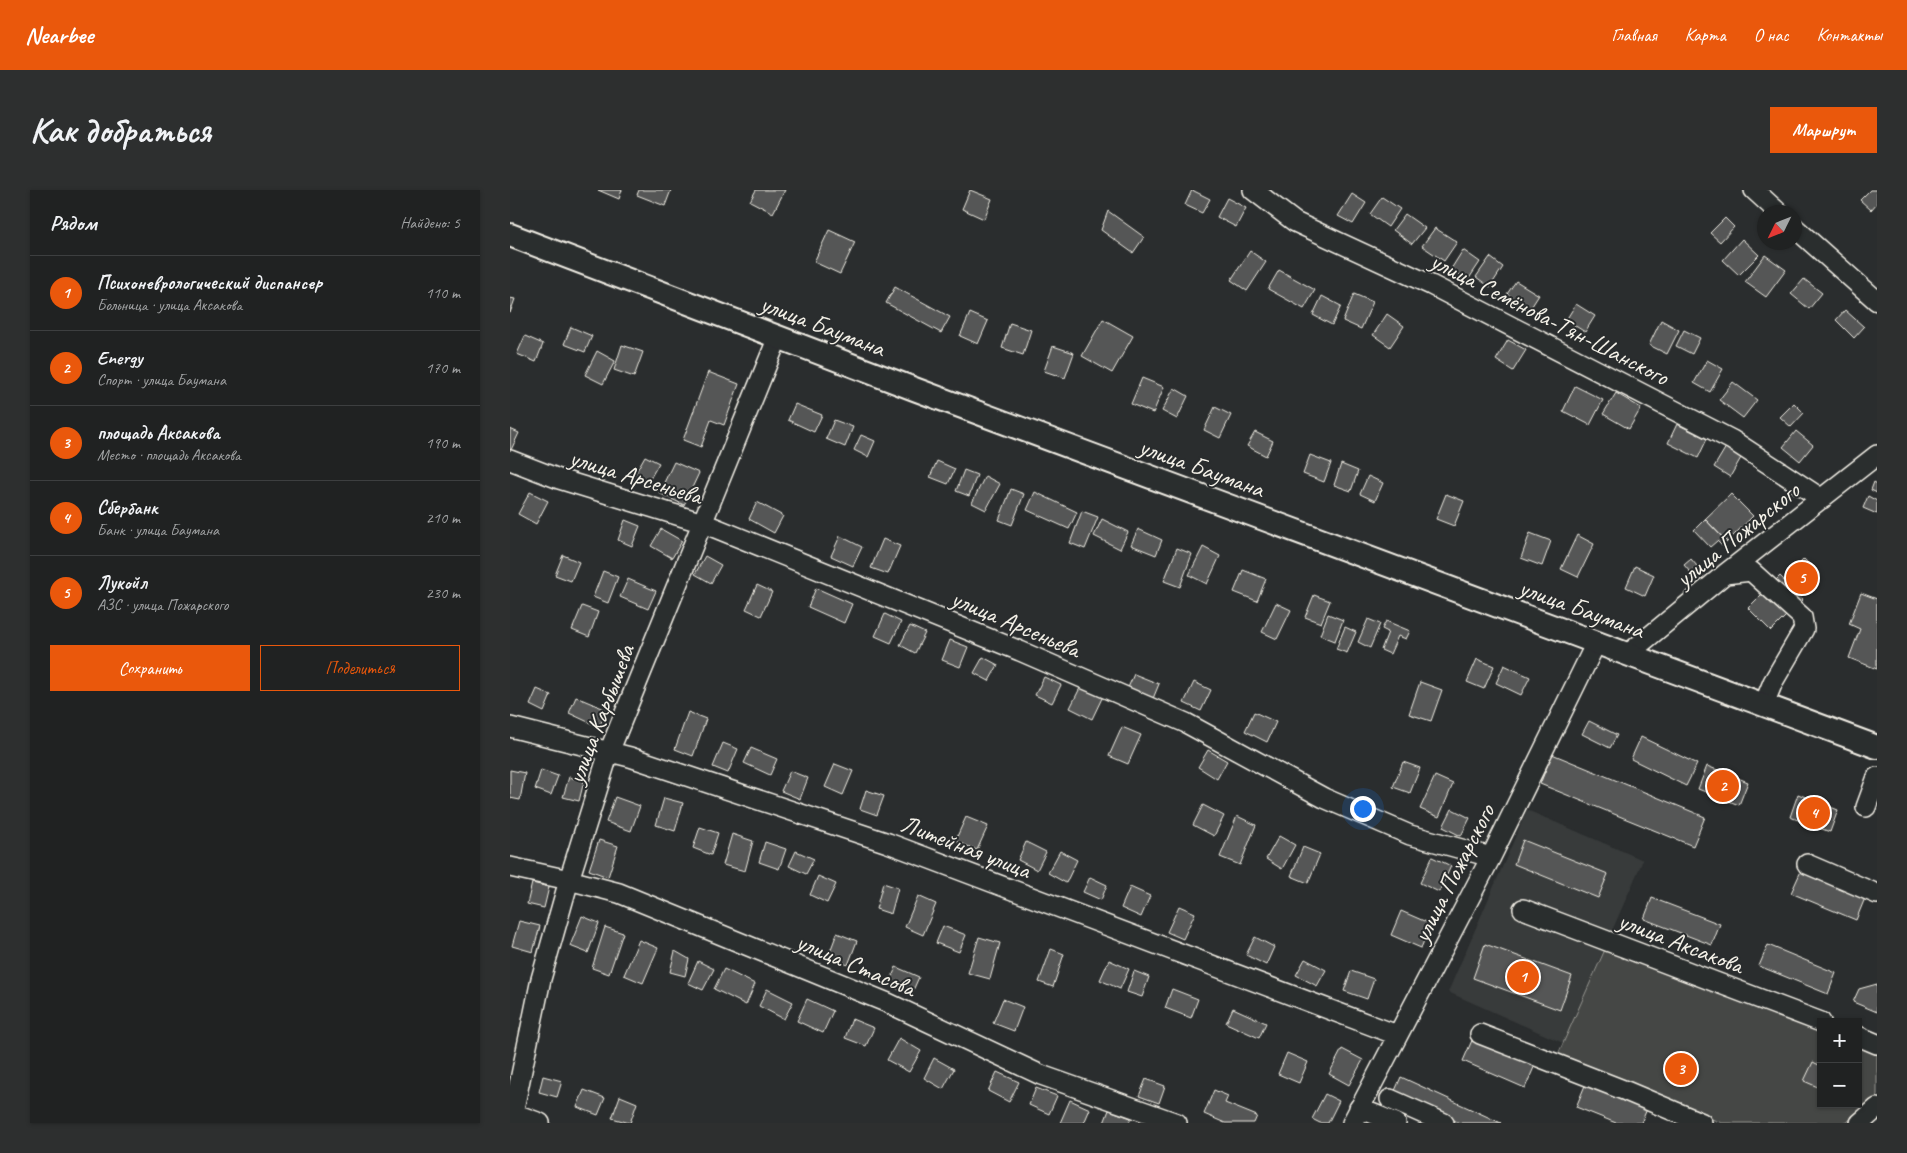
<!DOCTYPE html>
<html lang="ru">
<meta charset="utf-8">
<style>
body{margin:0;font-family:Caveat,sans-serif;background:#2d2f2f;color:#f1f3f6}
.controls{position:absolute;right:15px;bottom:15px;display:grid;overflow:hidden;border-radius:0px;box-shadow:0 1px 4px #0004}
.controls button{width:45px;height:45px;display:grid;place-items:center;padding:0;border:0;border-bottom:1px solid #3d3f40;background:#202222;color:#f1f3f6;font:25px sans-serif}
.compass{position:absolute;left:1247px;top:15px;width:45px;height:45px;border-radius:50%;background:#202222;box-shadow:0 1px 4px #0004;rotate:227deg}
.you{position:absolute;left:852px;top:618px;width:18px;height:18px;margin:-12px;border:4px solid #fff;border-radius:50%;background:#1a73e8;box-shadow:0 0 0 8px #1a73e833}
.badge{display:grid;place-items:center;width:32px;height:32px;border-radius:50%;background:#ea580c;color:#fff;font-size:16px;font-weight:700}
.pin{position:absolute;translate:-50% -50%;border:2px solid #fff;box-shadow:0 1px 5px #0006}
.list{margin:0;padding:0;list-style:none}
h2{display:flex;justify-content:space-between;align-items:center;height:65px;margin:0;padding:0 20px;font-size:21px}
h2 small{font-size:16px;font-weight:400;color:#a2a4a5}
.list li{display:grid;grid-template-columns:32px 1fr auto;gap:15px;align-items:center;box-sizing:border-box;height:75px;padding:0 20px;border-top:1px solid #3d3f40}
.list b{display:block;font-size:19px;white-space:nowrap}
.list p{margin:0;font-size:16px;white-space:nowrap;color:#a2a4a5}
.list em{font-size:16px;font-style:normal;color:#a2a4a5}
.actions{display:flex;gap:10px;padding:15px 20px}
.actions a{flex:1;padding:11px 0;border:1px solid #ea580c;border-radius:0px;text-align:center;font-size:18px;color:#ea580c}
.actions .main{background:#ea580c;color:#fff}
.map{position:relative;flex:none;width:1367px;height:933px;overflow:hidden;border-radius:0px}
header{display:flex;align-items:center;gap:30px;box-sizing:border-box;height:70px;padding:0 25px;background:#ea580c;color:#fff}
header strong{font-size:24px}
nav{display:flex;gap:28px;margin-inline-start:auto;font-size:18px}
.intro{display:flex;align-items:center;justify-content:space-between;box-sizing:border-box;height:120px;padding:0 30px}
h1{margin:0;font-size:35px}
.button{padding:12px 22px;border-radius:0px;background:#ea580c;color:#fff;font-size:18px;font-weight:700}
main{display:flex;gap:30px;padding:0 30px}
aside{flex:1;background:#202222;border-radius:0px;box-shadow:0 1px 4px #0004}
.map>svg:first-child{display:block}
.built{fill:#373a3a}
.green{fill:#444645;stroke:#9c9c96}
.building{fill:#555756;stroke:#f4f1e8}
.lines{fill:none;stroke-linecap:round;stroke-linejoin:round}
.minor-casing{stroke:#f4f1e8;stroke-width:22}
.major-casing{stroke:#f4f1e8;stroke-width:26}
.minor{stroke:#2a2d2e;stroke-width:19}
.major{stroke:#2a2d2e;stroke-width:22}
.labels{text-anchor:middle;stroke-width:4;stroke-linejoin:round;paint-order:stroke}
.street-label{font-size:25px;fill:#f4f1e8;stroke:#2a2d2e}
</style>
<header>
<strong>Nearbee</strong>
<nav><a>Главная</a><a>Карта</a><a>О нас</a><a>Контакты</a></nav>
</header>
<div class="intro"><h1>Как добраться</h1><a class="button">Маршрут</a></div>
<main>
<aside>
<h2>Рядом<small>Найдено: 5</small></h2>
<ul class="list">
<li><span class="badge">1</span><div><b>Психоневрологический диспансер</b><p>Больница · улица Аксакова</p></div><em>110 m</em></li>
<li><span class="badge">2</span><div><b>Energy</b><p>Спорт · улица Баумана</p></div><em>170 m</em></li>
<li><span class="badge">3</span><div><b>площадь Аксакова</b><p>Место · площадь Аксакова</p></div><em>190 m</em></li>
<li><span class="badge">4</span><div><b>Сбербанк</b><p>Банк · улица Баумана</p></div><em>210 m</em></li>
<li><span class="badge">5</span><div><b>Лукойл</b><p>АЗС · улица Пожарского</p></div><em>230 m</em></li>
</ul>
<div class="actions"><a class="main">Сохранить</a><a>Поделиться</a></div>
</aside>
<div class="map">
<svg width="1367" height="933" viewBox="0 0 1367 933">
<rect width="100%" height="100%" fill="#2a2d2e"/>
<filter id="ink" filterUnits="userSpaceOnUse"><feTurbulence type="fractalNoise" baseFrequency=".02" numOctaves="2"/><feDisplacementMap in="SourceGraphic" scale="10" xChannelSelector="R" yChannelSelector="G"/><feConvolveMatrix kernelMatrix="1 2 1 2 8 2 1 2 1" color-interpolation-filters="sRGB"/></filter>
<g filter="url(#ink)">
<path class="built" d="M 1017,620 L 1133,670 L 1053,853 L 938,802 Z"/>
<path class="green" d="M 1097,755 L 1311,840 L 1311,914 L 1348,914 L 1348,855 L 1367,862 L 1367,906 L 1336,933 L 1212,933 L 1046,869 Z"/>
<path class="building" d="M 88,0 L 112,0 L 109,9 Z
M 129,0 L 161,0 L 155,16 L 127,5 Z
M 246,0 L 275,0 L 263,23 L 240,11 Z
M 460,0 L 482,9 L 474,29 L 452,19 Z
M 682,0 L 700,9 L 692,23 L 675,15 Z
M 1360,0 L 1367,0 L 1367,13 L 1361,20 L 1350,10 Z
M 842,4 L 856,13 L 843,34 L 828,26 Z
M 872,7 L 890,19 L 878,37 L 860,24 Z
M 717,8 L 736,18 L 726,37 L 707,27 Z
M 598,21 L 634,47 L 623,63 L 591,40 Z
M 895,24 L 915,38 L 902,54 L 883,40 Z
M 1215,28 L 1224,37 L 1210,52 L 1200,43 Z
M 925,38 L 947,52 L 934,71 L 912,56 Z
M 319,40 L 345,52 L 330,84 L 304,72 Z
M 1232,49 L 1249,65 L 1229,85 L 1213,70 Z
M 953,60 L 970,72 L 958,90 L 941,79 Z
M 740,61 L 756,72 L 737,101 L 721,90 Z
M 1255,65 L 1276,80 L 1256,107 L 1235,92 Z
M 980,67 L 993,77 L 980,97 L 966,87 Z
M 769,80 L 805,100 L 794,119 L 758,99 Z
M 1294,89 L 1312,103 L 1299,119 L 1281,104 Z
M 1006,91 L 1029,105 L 1020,119 L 997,104 Z
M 385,97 L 440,127 L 431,143 L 376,113 Z
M 844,104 L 863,112 L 851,139 L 833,131 Z
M 812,106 L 831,116 L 822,135 L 803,125 Z
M 0,108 L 5,109 L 0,123 Z
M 1066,114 L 1085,126 L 1075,142 L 1056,130 Z
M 1335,120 L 1354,137 L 1344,148 L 1326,130 Z
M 460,123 L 478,131 L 468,154 L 450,146 Z
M 877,124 L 894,136 L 880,157 L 863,145 Z
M 593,129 L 623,146 L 602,183 L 572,166 Z
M 1151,130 L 1169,140 L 1157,164 L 1139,155 Z
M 500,133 L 521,140 L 513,165 L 492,158 Z
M 61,137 L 82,146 L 75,162 L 54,154 Z
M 1174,140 L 1190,148 L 1182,164 L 1166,156 Z
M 15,146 L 33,154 L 26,172 L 7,164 Z
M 998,150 L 1016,160 L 1003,181 L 986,170 Z
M 112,155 L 133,162 L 124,187 L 104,180 Z
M 543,156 L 564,163 L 555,188 L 534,181 Z
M 87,161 L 105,171 L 93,194 L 75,185 Z
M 1197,170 L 1213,179 L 1200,202 L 1184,193 Z
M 198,182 L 229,194 L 214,235 L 201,230 L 191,257 L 173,250 Z
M 632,188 L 654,197 L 643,223 L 621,214 Z
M 1223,192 L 1247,210 L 1233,228 L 1209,210 Z
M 1065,196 L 1093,210 L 1080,235 L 1053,221 Z
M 664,198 L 678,206 L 667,229 L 652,221 Z
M 1106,203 L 1131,218 L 1119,239 L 1093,224 Z
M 1284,213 L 1294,223 L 1281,237 L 1270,227 Z
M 285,214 L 312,225 L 304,242 L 278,230 Z
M 705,217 L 721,225 L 710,248 L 694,240 Z
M 324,230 L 343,237 L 335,257 L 316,249 Z
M 1167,234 L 1197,249 L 1188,268 L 1158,253 Z
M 0,239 L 9,243 L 1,260 L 0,259 Z
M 1286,241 L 1303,255 L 1290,271 L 1273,257 Z
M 745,242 L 763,251 L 756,266 L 737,256 Z
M 351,245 L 365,251 L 358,267 L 344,260 Z
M 1216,257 L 1232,266 L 1220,287 L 1204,277 Z
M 800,265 L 821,273 L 814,292 L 793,284 Z
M 135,266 L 149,273 L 137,294 L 123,287 Z
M 427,271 L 445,279 L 438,294 L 420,287 Z
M 164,272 L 189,283 L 174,315 L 149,303 Z
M 831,274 L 848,281 L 841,301 L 824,295 Z
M 454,280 L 467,285 L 459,306 L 446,301 Z
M 475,286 L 490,294 L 476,320 L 462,313 Z
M 858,286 L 873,293 L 865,311 L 850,304 Z
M 1364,292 L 1367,294 L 1367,303 L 1361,300 Z
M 501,299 L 514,304 L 502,335 L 489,330 Z
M 20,302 L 38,311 L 26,334 L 8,324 Z
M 525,302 L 567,322 L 559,339 L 517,320 Z
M 936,304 L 954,311 L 944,336 L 926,329 Z
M 1221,304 L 1243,326 L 1217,352 L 1195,329 Z
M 1358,306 L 1367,311 L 1367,324 L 1353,318 Z
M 247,312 L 273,326 L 264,343 L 239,329 Z
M 572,321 L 588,327 L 575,359 L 560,353 Z
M 592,329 L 618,342 L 610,359 L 584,346 Z
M 1195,329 L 1217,352 L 1212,356 L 1207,351 L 1200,357 L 1184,340 Z
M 115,330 L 130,336 L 122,356 L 108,350 Z
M 151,339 L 172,351 L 162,368 L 141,356 Z
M 628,339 L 652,350 L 646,365 L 621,355 Z
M 1020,343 L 1041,351 L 1032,376 L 1011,368 Z
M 1067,345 L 1084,354 L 1068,387 L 1051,379 Z
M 330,346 L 352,357 L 343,376 L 321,366 Z
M 373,349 L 390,356 L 378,384 L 361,378 Z
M 693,357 L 710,366 L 697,394 L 679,385 Z
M 667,358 L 682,364 L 670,397 L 654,391 Z
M 53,365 L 69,372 L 61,391 L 45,385 Z
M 195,366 L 211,375 L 201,393 L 185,384 Z
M 1181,369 L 1187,376 L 1180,382 L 1174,375 Z
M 1294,369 L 1309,384 L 1288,405 L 1273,390 Z
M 1125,376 L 1144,385 L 1135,406 L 1116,397 Z
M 733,380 L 756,389 L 747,411 L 724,402 Z
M 93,381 L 108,387 L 98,413 L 83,407 Z
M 1270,386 L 1293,409 L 1261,441 L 1238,418 Z
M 118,389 L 146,401 L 138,419 L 110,407 Z
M 247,395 L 262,402 L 251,426 L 236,419 Z
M 306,398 L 342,414 L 334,433 L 298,417 Z
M 1351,403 L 1367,409 L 1367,479 L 1339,468 L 1350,439 L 1339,434 Z
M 804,405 L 820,411 L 811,433 L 795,427 Z
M 766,413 L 781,420 L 767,449 L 752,442 Z
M 72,416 L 88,422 L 79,447 L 62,440 Z
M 375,424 L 391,432 L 381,453 L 365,446 Z
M 818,424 L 833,430 L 825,451 L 810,445 Z
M 858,429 L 870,434 L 860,458 L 848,452 Z
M 876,431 L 900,441 L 896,449 L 888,446 L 880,464 L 871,460 L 878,442 L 872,439 Z
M 400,436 L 415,443 L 405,463 L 390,455 Z
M 835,437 L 846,442 L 837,463 L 826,459 Z
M 440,450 L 458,457 L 450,477 L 432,470 Z
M 473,467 L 488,475 L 479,491 L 464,483 Z
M 967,469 L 984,476 L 974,499 L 957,492 Z
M 994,475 L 1020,487 L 1011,505 L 986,493 Z
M 624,484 L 649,494 L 642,511 L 617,500 Z
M 534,487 L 551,495 L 542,513 L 525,505 Z
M 684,492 L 701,500 L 691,521 L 674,513 Z
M 910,492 L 932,500 L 921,531 L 899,524 Z
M 571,496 L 593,506 L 582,529 L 560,518 Z
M 27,499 L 41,505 L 34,522 L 20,515 Z
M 66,507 L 97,520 L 89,537 L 59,523 Z
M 178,522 L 196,529 L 183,566 L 165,559 Z
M 744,522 L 766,532 L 757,552 L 735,541 Z
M 1079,531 L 1107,545 L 1100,558 L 1072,544 Z
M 612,537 L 631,545 L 618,574 L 599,566 Z
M 1131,547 L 1187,574 L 1176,596 L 1121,569 Z
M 213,553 L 228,559 L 218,583 L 203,577 Z
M 241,558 L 267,569 L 260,585 L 234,573 Z
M 698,560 L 717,571 L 707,589 L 688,577 Z
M 1042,564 L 1195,627 L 1183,656 L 1030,594 Z
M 893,572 L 910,578 L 900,603 L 883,597 Z
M 325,574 L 343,581 L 333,605 L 315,597 Z
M 1197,576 L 1238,592 L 1229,615 L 1188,599 Z
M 0,580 L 15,583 L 10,610 L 0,608 Z
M 31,580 L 48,586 L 41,605 L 25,599 Z
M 280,581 L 298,588 L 290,609 L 271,601 Z
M 925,586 L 943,594 L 929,627 L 910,619 Z
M 59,587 L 74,591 L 69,611 L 53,607 Z
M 356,600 L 374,606 L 367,625 L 350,619 Z
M 1288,604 L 1328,620 L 1320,642 L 1280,627 Z
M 105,607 L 130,616 L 121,641 L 96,632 Z
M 154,608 L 173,613 L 165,641 L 146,635 Z
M 693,615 L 714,626 L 704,646 L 683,635 Z
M 942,619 L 960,628 L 951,646 L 933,637 Z
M 727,626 L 746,635 L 730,675 L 710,667 Z
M 456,627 L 478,636 L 467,660 L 445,651 Z
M 190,637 L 208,643 L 201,665 L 183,658 Z
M 222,644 L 243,651 L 235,681 L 213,675 Z
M 769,646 L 785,655 L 772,679 L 756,669 Z
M 89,650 L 108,656 L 98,687 L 79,680 Z
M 1013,650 L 1098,684 L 1088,708 L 1004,674 Z
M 255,652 L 276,659 L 269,679 L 249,672 Z
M 516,652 L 536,662 L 527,680 L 508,670 Z
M 793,657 L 810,664 L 798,693 L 781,686 Z
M 286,661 L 304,669 L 296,684 L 279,676 Z
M 550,661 L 567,670 L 556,693 L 538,683 Z
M 922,667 L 941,676 L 929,702 L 910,693 Z
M 1291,681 L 1355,708 L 1346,730 L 1281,703 Z
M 308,686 L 326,694 L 317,713 L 300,705 Z
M 580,687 L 597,695 L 591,710 L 573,702 Z
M 22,693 L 39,697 L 34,718 L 17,714 Z
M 373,693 L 388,698 L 381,724 L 366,719 Z
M 620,697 L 640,706 L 631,727 L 611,718 Z
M 408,706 L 426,714 L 413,745 L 395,737 Z
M 1142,708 L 1210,734 L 1202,755 L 1134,729 Z
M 669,716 L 685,723 L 673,749 L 657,742 Z
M 891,721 L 921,734 L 911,758 L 881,745 Z
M 72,726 L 89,733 L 78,763 L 60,756 Z
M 9,731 L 30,736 L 23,762 L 2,756 Z
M 433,736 L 456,745 L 449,762 L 426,753 Z
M 95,737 L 113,743 L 99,784 L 82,778 Z
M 327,743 L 347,751 L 338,775 L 318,767 Z
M 469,747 L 490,753 L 480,789 L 458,783 Z
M 745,747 L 764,757 L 756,775 L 736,765 Z
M 129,750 L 148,758 L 133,793 L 114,785 Z
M 975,754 L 1062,786 L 1050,820 L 963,788 Z
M 1258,755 L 1326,783 L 1318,804 L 1249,776 Z
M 541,759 L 554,764 L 543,797 L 529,792 Z
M 165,761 L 179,769 L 175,786 L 160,782 Z
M 795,769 L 816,780 L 807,796 L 786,785 Z
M 599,770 L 619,779 L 610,799 L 590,790 Z
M 188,771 L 204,779 L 193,800 L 178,793 Z
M 386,777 L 409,787 L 401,805 L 379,795 Z
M 214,779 L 245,794 L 236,815 L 204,799 Z
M 624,781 L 639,787 L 632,807 L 617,802 Z
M 841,781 L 864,789 L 857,809 L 834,801 Z
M 1367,794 L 1367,822 L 1343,812 L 1349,799 Z
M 257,799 L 283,812 L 274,829 L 249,816 Z
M 662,799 L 688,809 L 681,828 L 655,818 Z
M 297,809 L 323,821 L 313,843 L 287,831 Z
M 493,809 L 513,817 L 504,841 L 483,833 Z
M 723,818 L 756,833 L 749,848 L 716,833 Z
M 342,829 L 364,838 L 356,856 L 335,848 Z
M 389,848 L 411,861 L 399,882 L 377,870 Z
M 963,848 L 1025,875 L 1015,898 L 953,871 Z
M 832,859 L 853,870 L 839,895 L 819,884 Z
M 777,863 L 798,872 L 789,893 L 768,884 Z
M 424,868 L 444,879 L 433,899 L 414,888 Z
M 1303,872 L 1311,876 L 1310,898 L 1294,891 Z
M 487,882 L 509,892 L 499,912 L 478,901 Z
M 33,886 L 52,891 L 47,907 L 29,902 Z
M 891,887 L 991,933 L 950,933 L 884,903 Z
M 636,889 L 655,896 L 649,913 L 629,906 Z
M 1076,893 L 1137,919 L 1131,933 L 1106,933 L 1066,917 Z
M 526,898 L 547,906 L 539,924 L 519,915 Z
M 74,900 L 95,908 L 88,925 L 67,917 Z
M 704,900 L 718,906 L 715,913 L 747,926 L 744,933 L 715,933 L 694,924 Z
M 815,904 L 829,911 L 818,933 L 810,933 L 802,929 Z
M 110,906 L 127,913 L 120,933 L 102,928 Z
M 560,910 L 580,919 L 574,933 L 550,933 Z
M 599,920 L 621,928 L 619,933 L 594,933 Z"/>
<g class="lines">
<defs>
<path id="minor" d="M 743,0 L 785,32 L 921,95 L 1222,250 L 1312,309
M 1244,0 L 1268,22
M 1284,37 L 1367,111
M 0,270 L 49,289 L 193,333 L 510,461 L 676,533 L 814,608 L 900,645 L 981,667
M 1215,384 L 1241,381 L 1292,427 L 1294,439 L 1263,492 L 1254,514
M 1118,464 L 1215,384 L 1367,265
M 0,537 L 120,567 L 378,653 L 887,845
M 1356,617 L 1367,587
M 1297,674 L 1367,704
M 0,677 L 59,690 L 109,703 L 378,813 L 531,885 L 667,933
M 1013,719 L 1311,832
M 970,844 L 1116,901 L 1192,933
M 1348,846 L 1367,854
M 880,909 L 934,933
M 849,918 L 886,933
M 0,922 L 30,933
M 1,933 L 31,789 L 59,690 L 99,562 L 268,147
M 842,933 L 981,667 L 1086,453
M 1350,933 L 1367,918"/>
<path id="major" d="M 0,45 L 407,200 L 1367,557"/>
</defs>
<use href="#minor" class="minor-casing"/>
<use href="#major" class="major-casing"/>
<use href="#minor" class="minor"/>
<use href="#major" class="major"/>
</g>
</g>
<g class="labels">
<g class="street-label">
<text transform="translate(1040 128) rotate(27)" y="9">улица Семёнова-Тян-Шанского</text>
<text transform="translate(313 135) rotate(21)" y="9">улица Баумана</text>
<text transform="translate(692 277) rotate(20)" y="9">улица Баумана</text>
<text transform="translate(126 286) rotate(17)" y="9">улица Арсеньева</text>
<text transform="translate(1227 344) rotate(-39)" y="9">улица Пожарского</text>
<text transform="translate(1072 418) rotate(20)" y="9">улица Баумана</text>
<text transform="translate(506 433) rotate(23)" y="9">улица Арсеньева</text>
<text transform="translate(90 524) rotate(-69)" y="9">улица Карбышева</text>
<text transform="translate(456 656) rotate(21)" y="9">Литейная улица</text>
<text transform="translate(943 683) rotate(-63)" y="9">улица Пожарского</text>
<text transform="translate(1171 752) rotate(21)" y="9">улица Аксакова</text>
<text transform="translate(346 774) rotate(23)" y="9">улица Стасова</text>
</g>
</g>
</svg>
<div class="controls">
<button>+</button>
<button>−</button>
</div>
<svg class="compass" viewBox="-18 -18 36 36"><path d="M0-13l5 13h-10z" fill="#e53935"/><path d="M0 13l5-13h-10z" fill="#a2a4a5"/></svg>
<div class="you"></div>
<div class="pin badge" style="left:1013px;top:787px">1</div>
<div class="pin badge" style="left:1213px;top:596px">2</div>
<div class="pin badge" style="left:1171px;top:879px">3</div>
<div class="pin badge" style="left:1304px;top:623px">4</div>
<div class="pin badge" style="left:1292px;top:388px">5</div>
</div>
</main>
